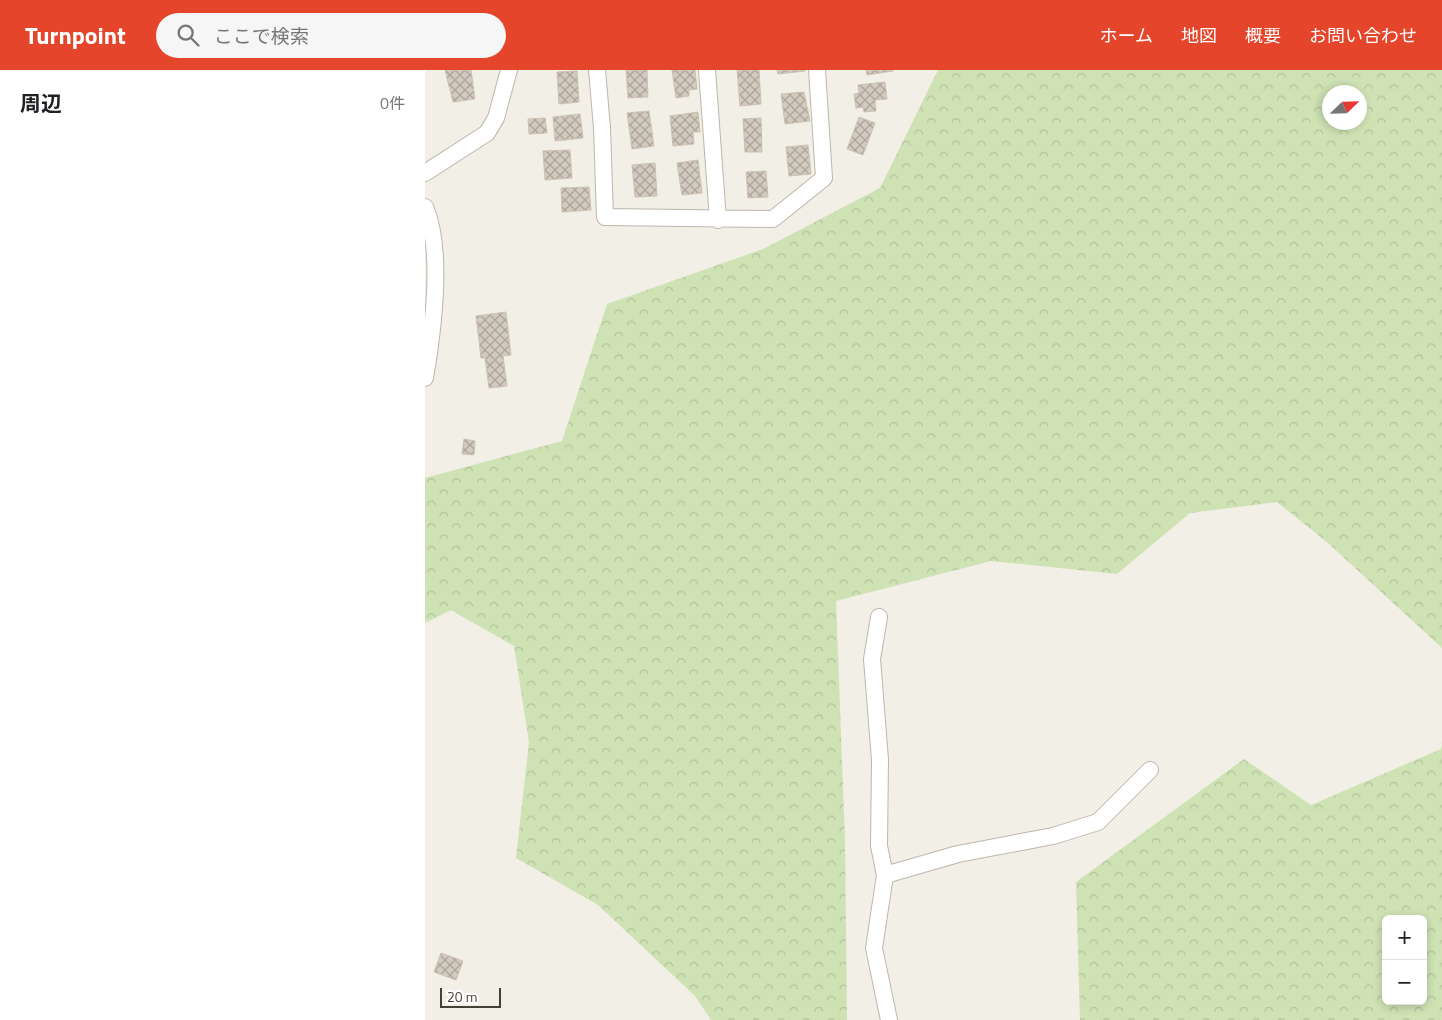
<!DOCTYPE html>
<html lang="ja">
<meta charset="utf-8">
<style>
body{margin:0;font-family:"Titillium Web","Noto Sans JP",sans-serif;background:#f6f6f6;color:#202124}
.controls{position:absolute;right:15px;bottom:15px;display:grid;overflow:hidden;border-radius:8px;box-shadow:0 2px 8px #0003}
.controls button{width:45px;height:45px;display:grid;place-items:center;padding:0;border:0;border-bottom:1px solid #e0e0e0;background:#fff;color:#202124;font:25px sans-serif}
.compass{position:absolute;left:897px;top:15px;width:45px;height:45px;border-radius:50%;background:#fff;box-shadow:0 2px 8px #0003;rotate:67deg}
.scale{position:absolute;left:15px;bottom:12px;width:61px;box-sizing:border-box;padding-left:5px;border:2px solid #443f37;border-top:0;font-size:14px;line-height:18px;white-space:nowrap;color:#443f37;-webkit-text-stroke:4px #fff;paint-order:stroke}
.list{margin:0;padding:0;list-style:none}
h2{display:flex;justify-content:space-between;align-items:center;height:65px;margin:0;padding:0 20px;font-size:21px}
h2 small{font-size:16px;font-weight:400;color:#757577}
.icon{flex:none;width:28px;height:28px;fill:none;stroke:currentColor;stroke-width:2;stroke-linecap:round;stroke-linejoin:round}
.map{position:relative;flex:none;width:1017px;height:950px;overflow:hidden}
header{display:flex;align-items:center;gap:30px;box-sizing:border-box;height:70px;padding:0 25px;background:#e5452b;color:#fff}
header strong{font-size:24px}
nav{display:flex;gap:28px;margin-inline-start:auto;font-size:18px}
.search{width:350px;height:45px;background:#f6f6f6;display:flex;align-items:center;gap:12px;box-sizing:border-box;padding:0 18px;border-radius:28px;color:#757577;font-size:19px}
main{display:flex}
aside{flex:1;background:#fff}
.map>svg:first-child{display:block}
.forest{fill:url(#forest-crowns);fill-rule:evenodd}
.building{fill:url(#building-cross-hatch);stroke:#cdc2b2}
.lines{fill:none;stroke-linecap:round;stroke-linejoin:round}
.minor-casing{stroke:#bdb6ab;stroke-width:18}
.minor{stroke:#fff;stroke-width:16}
</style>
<header>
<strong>Turnpoint</strong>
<div class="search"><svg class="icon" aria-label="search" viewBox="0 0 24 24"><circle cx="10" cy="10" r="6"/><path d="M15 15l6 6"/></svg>ここで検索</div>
<nav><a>ホーム</a><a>地図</a><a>概要</a><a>お問い合わせ</a></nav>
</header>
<main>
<aside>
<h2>周辺<small>0件</small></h2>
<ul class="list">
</ul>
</aside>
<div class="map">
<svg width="1017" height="950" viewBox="0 0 1017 950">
<defs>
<pattern id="forest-crowns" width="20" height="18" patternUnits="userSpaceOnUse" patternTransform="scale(1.25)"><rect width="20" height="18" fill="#cee2b4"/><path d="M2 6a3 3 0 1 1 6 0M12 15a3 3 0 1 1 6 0" fill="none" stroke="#b2c39b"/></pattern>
<pattern id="building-cross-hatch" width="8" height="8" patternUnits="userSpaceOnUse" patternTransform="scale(1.25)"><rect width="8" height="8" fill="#d2cabe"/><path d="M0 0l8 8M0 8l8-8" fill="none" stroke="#aca59b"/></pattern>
</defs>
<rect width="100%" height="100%" fill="#f2efe7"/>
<path class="forest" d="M 513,0 L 1017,0 L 1017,578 L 903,473 L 852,432 L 765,443 L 692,504 L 566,491 L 411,531 L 420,770 L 422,950 L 286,950 L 270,926 L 173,835 L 91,788 L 104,672 L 89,576 L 26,540 L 0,553 L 0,408 L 137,371 L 182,234 L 338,179 L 455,118 ZM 904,22 L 934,22 L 934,52 L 904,52 Z
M 1017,672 L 1017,950 L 655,950 L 651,812 L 819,689 L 886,735 L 1016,679 ZM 961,849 L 998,849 L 998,931 L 961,931 Z"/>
<path class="building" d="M 20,0 L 46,0 L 50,29 L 28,32 Z
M 201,0 L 222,0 L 223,27 L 203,28 Z
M 247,0 L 270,0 L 272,19 L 264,20 L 264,26 L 251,28 Z
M 312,0 L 334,0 L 336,34 L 315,36 Z
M 352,0 L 380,0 L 380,1 L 353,4 Z
M 441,0 L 468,0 L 468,1 L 442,5 Z
M 152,1 L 154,32 L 134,34 L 132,2 Z
M 460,12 L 462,29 L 450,30 L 451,41 L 439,42 L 438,37 L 431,38 L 429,24 L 434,23 L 433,15 Z
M 379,22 L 385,51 L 360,54 L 356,24 Z
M 224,41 L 229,76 L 207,79 L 202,43 Z
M 273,42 L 275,62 L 268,62 L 269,74 L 248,76 L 245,46 Z
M 155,44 L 158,68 L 130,71 L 128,47 Z
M 434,47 L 450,53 L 438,85 L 422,79 Z
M 120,48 L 122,63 L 104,64 L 103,49 Z
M 336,48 L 337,82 L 320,82 L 318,49 Z
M 383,75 L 386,104 L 364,106 L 361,77 Z
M 145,80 L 147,108 L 120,110 L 118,81 Z
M 273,90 L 277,123 L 257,125 L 252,93 Z
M 230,93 L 232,126 L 210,127 L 207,95 Z
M 341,101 L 343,127 L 323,128 L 321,102 Z
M 164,117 L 166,140 L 137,142 L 136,118 Z
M 81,242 L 86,285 L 78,286 L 82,316 L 64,318 L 60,288 L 56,288 L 51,246 Z
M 39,369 L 50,371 L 49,385 L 37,384 Z
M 16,883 L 38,891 L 31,910 L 9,902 Z"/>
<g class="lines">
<defs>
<path id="minor" d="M 172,0 L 177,58 L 180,147 L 348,149 L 399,108 L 392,0
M 282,0 L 293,150
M 0,103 L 62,63 L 71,48 L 84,0
M 0,137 C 19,181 8,261 0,308
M 454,547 L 447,589 L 455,690 L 454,776 L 460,805 L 449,878 L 464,950
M 460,805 L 533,784 L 628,766 L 673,752 L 725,700"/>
</defs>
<use href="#minor" class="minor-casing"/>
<use href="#minor" class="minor"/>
</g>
</svg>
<div class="controls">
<button>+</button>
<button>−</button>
</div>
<svg class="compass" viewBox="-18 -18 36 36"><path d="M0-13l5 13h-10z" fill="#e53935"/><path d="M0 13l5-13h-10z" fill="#757577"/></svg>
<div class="scale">20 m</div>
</div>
</main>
